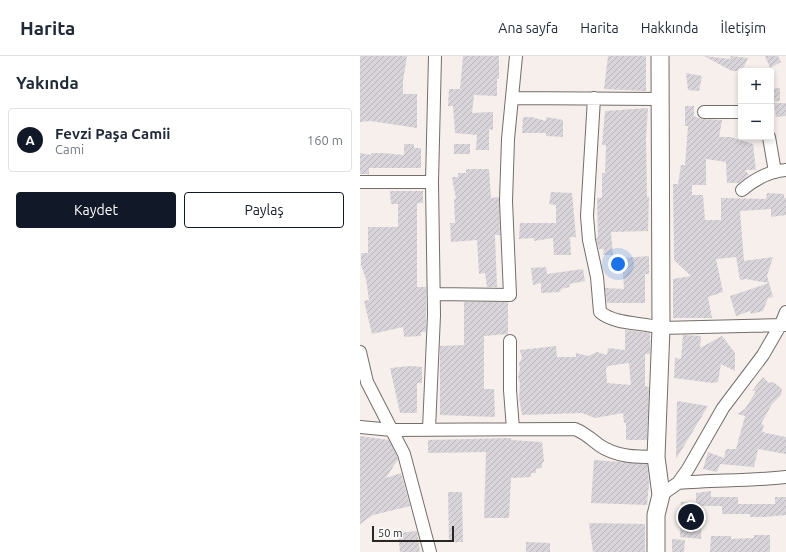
<!DOCTYPE html>
<html lang="tr">
<meta charset="utf-8">
<style>
body{margin:0;font-family:Ubuntu,sans-serif;background:#f6f6f7;color:#1f2937}
.controls{position:absolute;right:12px;top:12px;display:grid;overflow:hidden;border-radius:4px;box-shadow:0 2px 6px #0003}
.controls button{width:36px;height:36px;display:grid;place-items:center;padding:0;border:0;border-bottom:1px solid #e0e1e3;background:#fff;color:#1f2937;font:20px sans-serif}
.scale{position:absolute;left:12px;bottom:10px;width:82px;box-sizing:border-box;padding-left:4px;border:2px solid #292725;border-top:0;font-size:11px;line-height:14px;white-space:nowrap;color:#292725;-webkit-text-stroke:3px #fefefe;paint-order:stroke}
.you{position:absolute;left:258px;top:208px;width:14px;height:14px;margin:-10px;border:3px solid #fff;border-radius:50%;background:#1a73e8;box-shadow:0 0 0 6px #1a73e833}
.badge{display:grid;place-items:center;width:26px;height:26px;border-radius:50%;background:#111827;color:#fff;font-size:13px;font-weight:700}
.pin{position:absolute;translate:-50% -50%;border:2px solid #fff;box-shadow:0 1px 4px #0006}
.list{margin:0;padding:0;list-style:none}
h2{display:flex;justify-content:space-between;align-items:center;height:52px;margin:0;padding:0 16px;font-size:17px}
h2 small{font-size:13px;font-weight:400;color:#747a83}
.list li{display:grid;grid-template-columns:26px 1fr auto;gap:12px;align-items:center;box-sizing:border-box;height:64px;margin:0 8px 8px;padding:0 8px;border:1px solid #e0e1e3;border-radius:4px}
.list b{display:block;font-size:15px;white-space:nowrap}
.list p{margin:0;font-size:13px;white-space:nowrap;color:#747a83}
.list em{font-size:13px;font-style:normal;color:#747a83}
.actions{display:flex;gap:8px;padding:12px 16px}
.actions a{flex:1;padding:9px 0;border:1px solid #111827;border-radius:4px;text-align:center;font-size:14px;color:#111827}
.actions .main{background:#111827;color:#fff}
.map{position:relative;flex:none;width:426px;height:496px;overflow:hidden}
header{display:flex;align-items:center;gap:24px;box-sizing:border-box;height:56px;padding:0 20px;background:#fff;border-bottom:1px solid #e0e1e3}
header strong{font-size:19px}
nav{display:flex;gap:22px;margin-inline-start:auto;font-size:14px}
main{display:flex}
aside{flex:1;background:#fff}
.map>svg:first-child{display:block}
.building{fill:url(#building-hatch);fill-rule:evenodd}
.lines{fill:none;stroke-linecap:round;stroke-linejoin:round}
.street-casing{stroke:#746e6a;stroke-width:14}
.secondary-casing{stroke:#746e6a;stroke-width:19}
.street{stroke:#fff;stroke-width:12}
.secondary{stroke:#fff;stroke-width:17}
</style>
<header>
<strong>Harita</strong>
<nav><a>Ana sayfa</a><a>Harita</a><a>Hakkında</a><a>İletişim</a></nav>
</header>
<main>
<aside>
<h2>Yakında<small></small></h2>
<ul class="list">
<li><span class="badge">A</span><div><b>Fevzi Paşa Camii</b><p>Cami</p></div><em>160 m</em></li>
</ul>
<div class="actions"><a class="main">Kaydet</a><a>Paylaş</a></div>
</aside>
<div class="map">
<svg width="426" height="496" viewBox="0 0 426 496">
<defs>
<pattern id="building-hatch" width="6" height="6" patternUnits="userSpaceOnUse"><rect width="6" height="6" fill="#d8d4d9"/><path d="M-1 1l2-2M0 6l6-6M5 7l2-2" fill="none" stroke="#b9b6ba"/></pattern>
</defs>
<rect width="100%" height="100%" fill="#f6efeb"/>
<path class="building" d="M 0,0 L 47,0 L 43,25 L 43,38 L 57,38 L 57,72 L 11,65 L 0,66 Z
M 103,0 L 139,0 L 139,23 L 137,23 L 137,40 L 114,39 L 112,57 L 133,56 L 133,74 L 129,73 L 129,94 L 116,94 L 117,79 L 95,77 L 93,50 L 88,50 L 89,33 L 100,33 Z
M 248,0 L 286,0 L 286,35 L 244,33 Z
M 344,0 L 370,3 L 371,0 L 388,2 L 382,15 L 372,15 Z
M 405,0 L 418,0 L 421,6 L 410,12 Z
M 326,17 L 342,20 L 339,35 L 328,34 Z
M 420,32 L 420,45 L 411,46 L 411,33 Z
M 414,47 L 426,47 L 426,60 L 416,61 Z
M 325,50 L 334,50 L 334,60 L 341,63 L 362,64 L 359,81 L 371,81 L 393,88 L 396,114 L 385,114 L 389,119 L 379,127 L 367,127 L 366,106 L 346,103 L 346,129 L 332,129 L 332,139 L 343,139 L 345,164 L 361,164 L 361,142 L 406,143 L 407,137 L 424,138 L 424,142 L 426,142 L 426,159 L 411,161 L 411,153 L 380,155 L 384,205 L 413,201 L 407,220 L 409,227 L 386,223 L 380,224 L 376,201 L 356,203 L 363,236 L 348,241 L 352,262 L 313,262 L 313,223 L 331,220 L 314,204 L 313,128 L 318,128 L 321,109 L 325,109 L 328,70 L 325,70 Z
M 288,52 L 286,81 L 287,141 L 289,141 L 288,175 L 251,176 L 253,199 L 243,199 L 244,193 L 239,193 L 236,183 L 238,181 L 237,142 L 242,142 L 242,117 L 245,117 L 246,89 L 242,89 L 245,55 Z
M 163,61 L 171,61 L 186,65 L 186,61 L 203,64 L 203,81 L 186,80 L 186,77 L 162,77 Z
M 44,88 L 54,88 L 54,92 L 61,92 L 61,112 L 9,112 L 9,118 L 0,118 L 0,97 L 11,99 L 11,97 L 22,97 L 44,99 Z
M 94,88 L 110,88 L 110,98 L 94,98 Z
M 106,113 L 129,113 L 131,142 L 139,141 L 140,179 L 135,179 L 137,231 L 127,231 L 125,217 L 119,218 L 117,184 L 91,186 L 90,167 L 95,167 L 94,143 L 96,143 L 92,121 L 98,121 L 98,117 L 106,117 Z
M 30,135 L 63,135 L 63,147 L 57,147 L 57,231 L 66,231 L 66,276 L 61,276 L 61,280 L 44,281 L 43,271 L 12,278 L 4,245 L 9,244 L 6,223 L 1,209 L 1,197 L 8,197 L 8,171 L 38,171 L 38,148 L 31,148 Z
M 191,136 L 212,137 L 216,181 L 210,181 L 211,199 L 194,199 L 193,182 L 174,185 L 174,182 L 159,183 L 160,167 L 196,167 L 196,149 L 189,148 Z
M 289,200 L 289,218 L 285,218 L 285,247 L 247,247 L 245,232 L 264,233 L 262,202 Z
M 186,211 L 187,218 L 223,213 L 225,225 L 209,228 L 210,231 L 201,233 L 200,236 L 181,237 L 181,227 L 173,229 L 171,212 Z
M 409,227 L 413,241 L 408,242 L 403,255 L 391,258 L 390,255 L 376,260 L 370,240 Z
M 104,246 L 148,246 L 148,278 L 124,280 L 124,333 L 134,333 L 135,361 L 80,359 L 80,290 L 104,289 Z
M 265,274 L 290,277 L 290,298 L 285,298 L 285,330 L 289,331 L 287,384 L 266,384 L 266,367 L 264,367 L 263,357 L 235,362 L 222,357 L 162,359 L 159,342 L 160,327 L 158,321 L 160,313 L 159,307 L 162,302 L 160,294 L 196,290 L 197,301 L 216,301 L 216,297 L 228,300 L 237,296 L 247,299 L 248,292 L 265,294 ZM 269,307 L 271,329 L 247,327 L 246,312 L 248,310 Z
M 323,279 L 341,280 L 340,292 L 362,280 L 375,297 L 375,315 L 361,308 L 358,326 L 353,327 L 314,322 L 315,302 L 321,303 Z
M 50,310 L 62,311 L 62,327 L 57,327 L 57,357 L 40,357 L 30,312 Z
M 403,321 L 409,327 L 413,326 L 422,333 L 421,339 L 412,348 L 401,368 L 404,369 L 402,376 L 426,381 L 426,398 L 398,393 L 394,411 L 360,408 L 357,416 L 343,413 L 348,396 L 364,402 L 366,393 L 376,393 L 385,360 L 377,358 L 385,353 L 396,335 L 392,335 Z
M 317,345 L 348,350 L 316,403 Z
M 0,380 L 29,384 L 38,403 L 26,422 L 41,417 L 50,450 L 13,459 L 0,468 Z
M 151,382 L 151,384 L 182,386 L 184,405 L 182,407 L 182,412 L 176,413 L 176,417 L 171,417 L 171,421 L 151,422 L 149,462 L 124,462 L 126,396 L 68,397 L 68,384 Z
M 234,404 L 287,408 L 289,427 L 287,449 L 231,447 Z
M 351,435 L 351,441 L 378,441 L 378,448 L 415,448 L 415,441 L 426,441 L 426,459 L 405,461 L 390,461 L 390,458 L 362,458 L 362,450 L 342,450 L 341,483 L 320,481 L 321,446 L 336,446 L 336,437 Z
M 88,436 L 102,436 L 103,486 L 89,486 Z
M 229,467 L 285,468 L 285,496 L 233,496 Z
M 57,475 L 60,496 L 40,496 L 38,477 Z
M 394,479 L 410,479 L 410,496 L 350,496 L 351,480 L 371,480 L 371,483 L 394,482 Z
M 312,483 L 325,484 L 324,496 L 312,496 Z
M 166,486 L 190,487 L 190,496 L 166,496 Z"/>
<g class="lines">
<defs>
<path id="street" d="M 152,42 L 299,43
M 234,42 L 227,160 L 229,184 L 237,221 L 240,256 C 256,269 281,266 301,272 L 426,269
M 344,56 L 381,56
M 409,81 L 415,116
M 0,126 L 72,126
M 382,134 C 395,123 409,115 426,114
M 74,238 L 150,239 L 146,145 L 148,83 L 156,0
M 150,285 L 150,334 L 153,373
M 0,296 L 7,326 L 44,398 L 70,496
M 0,371 L 32,374 L 215,373 C 225,377 231,383 239,389 C 256,401 276,401 296,401
M 69,373 L 74,259 L 72,126 L 75,0
M 318,427 C 354,424 390,425 426,421
M 301,439 L 318,427 L 328,413 L 363,352 L 403,299 L 421,268 L 426,256"/>
<path id="secondary" d="M 296,496 L 296,459 L 301,439 L 296,401 L 301,272 L 300,0"/>
</defs>
<use href="#street" class="street-casing"/>
<use href="#secondary" class="secondary-casing"/>
<use href="#street" class="street"/>
<use href="#secondary" class="secondary"/>
</g>
</svg>
<div class="controls">
<button>+</button>
<button>−</button>
</div>
<div class="scale">50 m</div>
<div class="you"></div>
<div class="pin badge" style="left:331px;top:461px">A</div>
</div>
</main>
